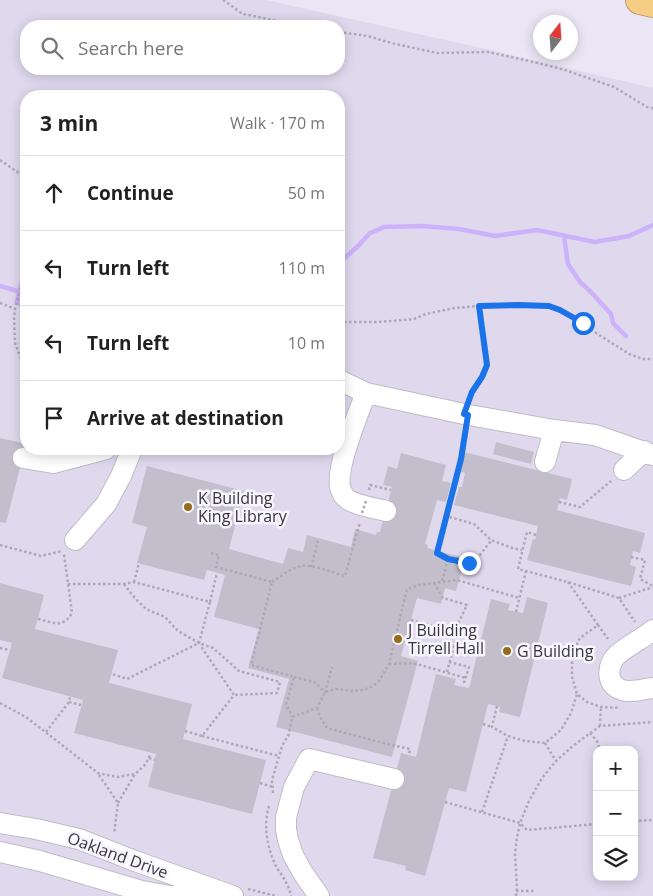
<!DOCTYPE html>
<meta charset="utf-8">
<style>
body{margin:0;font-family:"Open Sans",sans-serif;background:#f2f2f2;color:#222}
.controls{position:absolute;right:15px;bottom:15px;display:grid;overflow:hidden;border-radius:10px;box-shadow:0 2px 12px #0003}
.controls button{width:45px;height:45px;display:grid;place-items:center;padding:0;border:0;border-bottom:1px solid #e0e0e0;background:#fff;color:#222;font:25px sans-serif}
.compass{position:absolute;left:533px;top:15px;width:45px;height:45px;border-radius:50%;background:#fff;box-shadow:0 2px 12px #0003;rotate:17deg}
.stop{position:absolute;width:15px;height:15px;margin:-11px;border:4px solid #1a73e8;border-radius:50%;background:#fff}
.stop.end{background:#1a73e8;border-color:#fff;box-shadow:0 1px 5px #0008}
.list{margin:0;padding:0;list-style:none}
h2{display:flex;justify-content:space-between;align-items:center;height:65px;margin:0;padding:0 20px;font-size:21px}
h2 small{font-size:16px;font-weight:400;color:#767676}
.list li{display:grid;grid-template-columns:32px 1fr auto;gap:15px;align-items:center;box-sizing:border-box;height:75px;padding:0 20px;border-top:1px solid #e0e0e0}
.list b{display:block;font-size:19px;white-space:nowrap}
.list em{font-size:16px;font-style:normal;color:#767676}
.icon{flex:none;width:28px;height:28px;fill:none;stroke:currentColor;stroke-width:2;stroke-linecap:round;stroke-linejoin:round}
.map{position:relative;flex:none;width:653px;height:896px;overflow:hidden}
.search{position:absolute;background:#fff;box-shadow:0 2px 12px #0003;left:20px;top:20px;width:325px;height:55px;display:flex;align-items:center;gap:12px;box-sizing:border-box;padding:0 18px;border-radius:20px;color:#767676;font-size:19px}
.panel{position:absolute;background:#fff;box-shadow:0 2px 12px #0003;left:20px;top:90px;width:325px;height:365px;border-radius:20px}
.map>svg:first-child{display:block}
.built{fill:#e0d9ee;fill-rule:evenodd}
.water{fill:#cbb2fa}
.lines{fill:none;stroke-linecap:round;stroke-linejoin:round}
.stream{stroke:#cbb2fa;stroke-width:4.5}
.building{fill:#c2becb}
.minor-casing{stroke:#bfbbc8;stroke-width:22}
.highway-casing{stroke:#b4986b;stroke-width:30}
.path{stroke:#ada9b4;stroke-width:2.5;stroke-dasharray:2.5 2.5;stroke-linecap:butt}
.minor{stroke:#fff;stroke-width:20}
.highway{stroke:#f7cc85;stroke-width:28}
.path-bridge{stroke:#ada9b4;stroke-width:2.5;stroke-dasharray:2.5 2.5;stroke-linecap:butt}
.route{stroke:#1a73e8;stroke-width:6}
.poi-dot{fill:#956b17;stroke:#f7f5fd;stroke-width:2}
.labels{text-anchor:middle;stroke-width:5;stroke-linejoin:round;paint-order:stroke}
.poi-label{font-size:16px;fill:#38363b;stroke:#f7f5fd;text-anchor:start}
.street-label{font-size:16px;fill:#38363b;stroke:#f7f5fd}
</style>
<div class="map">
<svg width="653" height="896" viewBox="0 0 653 896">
<rect width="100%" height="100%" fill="#ebe6f5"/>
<path class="built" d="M 0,0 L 266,0 L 490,50 L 653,88 L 653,896 L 0,896 ZM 26,26 L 339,26 L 339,69 L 26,69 ZM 26,96 L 339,96 L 339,449 L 26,449 ZM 597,750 L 634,750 L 634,877 L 597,877 Z"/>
<path class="water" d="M 26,276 L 26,348 L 23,321 L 24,314 L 19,306 L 14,303 L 21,277 Z"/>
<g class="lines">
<path class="stream" d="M 564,236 L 568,264 L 580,282 L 592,293 L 611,314 L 613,323 L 626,336
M 339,263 L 357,247 L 370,233 L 384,227 L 423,226 L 459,229 L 495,236 L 537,230 L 595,242 L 629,236 L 653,225
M 0,286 L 17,291 L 26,291"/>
</g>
<path class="building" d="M 0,438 L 26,444 L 6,523 L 0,522 Z
M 496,442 L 534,452 L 531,464 L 493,454 Z
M 464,452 L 572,479 L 567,500 L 560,498 L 557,510 L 645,533 L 640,553 L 633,551 L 630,565 L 636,567 L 631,586 L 527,560 L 533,539 L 535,540 L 538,526 L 454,505 L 459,487 L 462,487 L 465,473 L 459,471 Z
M 401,453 L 446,465 L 442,481 L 451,483 L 446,502 L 437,500 L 425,544 L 428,545 L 427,548 L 465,558 L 456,591 L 445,588 L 441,604 L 417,598 L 401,656 L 418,661 L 392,757 L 276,727 L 289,679 L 248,668 L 259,629 L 214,617 L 225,575 L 207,570 L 204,580 L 137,563 L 147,527 L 132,523 L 147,466 L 244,491 L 229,549 L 283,564 L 288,548 L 303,552 L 307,535 L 351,547 L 355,529 L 376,535 L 377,532 L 380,532 L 392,487 L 383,485 L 388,466 L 397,469 Z
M 0,583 L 44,595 L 35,629 L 118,650 L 109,683 L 192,704 L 183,739 L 266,760 L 252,814 L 148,787 L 156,754 L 74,733 L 83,700 L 2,678 L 12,643 L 0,640 Z
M 527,597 L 548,603 L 520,717 L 499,712 L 500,707 L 488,704 L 466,792 L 449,788 L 425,876 L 405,870 L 406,866 L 373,858 L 401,753 L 416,757 L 436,674 L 456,679 L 454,685 L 469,688 L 491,599 L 510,604 L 508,610 L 523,613 Z"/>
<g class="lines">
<defs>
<path id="minor" d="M 339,380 L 366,393 L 469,415 L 554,430 L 595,435 L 653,455
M 366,393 C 358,414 336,466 340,487 C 341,490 343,495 345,497 C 352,505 375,508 386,511
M 23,458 L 53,463 L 106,449
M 545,462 L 554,430
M 624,470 L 644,451
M 75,540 L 106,504 L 121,476 L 132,449
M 653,630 C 643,638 626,647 617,655 C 607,665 605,685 622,690 C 631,693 643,689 653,688
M 0,823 L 36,829 L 79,839 L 135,861 L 233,896
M 0,852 L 40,861 L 142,891 L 170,896 L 196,896
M 319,896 L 303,873 L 293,855 L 288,840 L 286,829 L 286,817 L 294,787 L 309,759 L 394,779"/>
<path id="highway" d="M 640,0 L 653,3"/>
</defs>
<use href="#minor" class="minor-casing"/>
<use href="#highway" class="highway-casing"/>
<path class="path" d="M 223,0 L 243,14 L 303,26
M 339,32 L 368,36 L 391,43 L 437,53 L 488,52 L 538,63 L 565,70 L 614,87 L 647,107 L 653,108
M 0,160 L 26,178
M 26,269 L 15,309 L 14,317 L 15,343 L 26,373
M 0,303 L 15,309
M 339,322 L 379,322 L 414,319 L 426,314 L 455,308 L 479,306 L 518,305 L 549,306 L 560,310 L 629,354 L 643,359 L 653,359
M 470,397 L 482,377 L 487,365 L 479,306
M 466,432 L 461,459 L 446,516 L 474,524 L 491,540 L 512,548 L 522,550
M 369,490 L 370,485 L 391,490
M 559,502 L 580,507 L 611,481
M 536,535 L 527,532 L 518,569 L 568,582 L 619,598 L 635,622
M 0,545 L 41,556 L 62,551
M 211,553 L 219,555 L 216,567 L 272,582 L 251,665 L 294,677 L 286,704 L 292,717
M 631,557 L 645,560 L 640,579 L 653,586
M 448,559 L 469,563 L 475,561 L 491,541
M 311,567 L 318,541
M 442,581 L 448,559 L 437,553 L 446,516
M 134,582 L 139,563
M 272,582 C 281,576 291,568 301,566 C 313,564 333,573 345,576 L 360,522
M 568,582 L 598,625 L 580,638 L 572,654 L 572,677 L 577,694 L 587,702 L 601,707 L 620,708
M 68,584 L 124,584 L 134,582 L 210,602 L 199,643 L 127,679 L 112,674
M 124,584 L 132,595 L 146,609 L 165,617 L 178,631 L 199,643 L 213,648 L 239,671 L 280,682 L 277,693 L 234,695
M 619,598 L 653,587
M 210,602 L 217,573
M 516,612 L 526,571
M 38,619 C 52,622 63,629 72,613 L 64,554
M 411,620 L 443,629 L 458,624 L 467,605 L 443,598 L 434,583
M 598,625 L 608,639
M 0,648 L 10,650
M 449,662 L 469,667 L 464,683
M 389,664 L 413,663 L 466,678
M 447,672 L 457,634 L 458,624
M 294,677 L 314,682 L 325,692 L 332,667
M 69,702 L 81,705
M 0,703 L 26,717 L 98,773 L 117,777 L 135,774 L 144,766 L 149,758 L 150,753
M 497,706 L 492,727 L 508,736 L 525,741 L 545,743 L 561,730 L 571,713 L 577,694
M 317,708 L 320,717 L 327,728 L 387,744 L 410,749 L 409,755
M 483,724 L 492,727
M 600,726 L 601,707
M 185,731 L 202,736 L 234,695 L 200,645
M 46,732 L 69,702 L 70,697
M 590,733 L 597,741 L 600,750
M 202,736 L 279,756
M 545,743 L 556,761
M 149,758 L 155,760
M 99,775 L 118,803 L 114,834
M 260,783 L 273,787
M 273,793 L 272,780 L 282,746 L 289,734 L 292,717 L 317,708 L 325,692 L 336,689 L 353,691 L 364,690 L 373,686 L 379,681 L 389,664 L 407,589 L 419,585 L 457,580 L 519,598
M 445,802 L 520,823 L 527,830 L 597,824
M 118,803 L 135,774
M 269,806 C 263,826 267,849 277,868 C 283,877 289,885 291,896
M 482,812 L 508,736
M 634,821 L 653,820
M 248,889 L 276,896
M 516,891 L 535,891
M 516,896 L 517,888 L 515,854 L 517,837 L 520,823 L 529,801 L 542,778 L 556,761 L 574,745 L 600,726 L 653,722"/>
<use href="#minor" class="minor"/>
<use href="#highway" class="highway"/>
<path class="path-bridge" d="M 362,513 L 366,501"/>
</g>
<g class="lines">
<path class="route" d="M 469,563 L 448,559 L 437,553 L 461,459 L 468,415 L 464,414 L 472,392 L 482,377 L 487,365 L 479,306 L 518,305 L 549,306 L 560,310 L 583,323"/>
</g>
<g class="poi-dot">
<circle cx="188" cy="507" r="5"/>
<circle cx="398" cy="639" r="5"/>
<circle cx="507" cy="651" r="5"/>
</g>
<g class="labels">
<g class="poi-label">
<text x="198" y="504">K Building<tspan x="198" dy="18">King Library</tspan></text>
<text x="408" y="636">J Building<tspan x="408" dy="18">Tirrell Hall</tspan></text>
<text x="517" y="657">G Building</text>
</g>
<g class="street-label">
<text transform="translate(118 855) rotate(20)" y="6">Oakland Drive</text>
</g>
</g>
</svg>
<div class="controls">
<button>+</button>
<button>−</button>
<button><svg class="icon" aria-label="layers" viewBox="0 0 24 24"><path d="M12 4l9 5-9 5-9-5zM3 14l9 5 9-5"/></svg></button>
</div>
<svg class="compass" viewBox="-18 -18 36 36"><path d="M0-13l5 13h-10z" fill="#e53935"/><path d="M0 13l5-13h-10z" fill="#767676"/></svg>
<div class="stop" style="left:583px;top:323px"></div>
<div class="stop end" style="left:469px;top:563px"></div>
<div class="search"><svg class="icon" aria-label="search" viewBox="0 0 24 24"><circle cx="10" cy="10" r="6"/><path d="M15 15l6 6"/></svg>Search here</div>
<section class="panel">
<h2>3 min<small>Walk · 170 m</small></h2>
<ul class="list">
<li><svg class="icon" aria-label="ahead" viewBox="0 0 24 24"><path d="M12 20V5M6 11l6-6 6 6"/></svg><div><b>Continue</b></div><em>50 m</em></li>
<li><svg class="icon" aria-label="left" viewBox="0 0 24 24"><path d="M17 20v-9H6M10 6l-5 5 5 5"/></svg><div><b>Turn left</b></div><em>110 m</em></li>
<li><svg class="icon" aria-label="left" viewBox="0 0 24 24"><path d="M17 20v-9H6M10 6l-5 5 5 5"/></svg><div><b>Turn left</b></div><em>10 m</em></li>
<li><svg class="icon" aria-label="arrive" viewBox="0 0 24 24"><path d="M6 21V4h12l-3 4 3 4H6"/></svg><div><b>Arrive at destination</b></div></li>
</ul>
</section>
</div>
